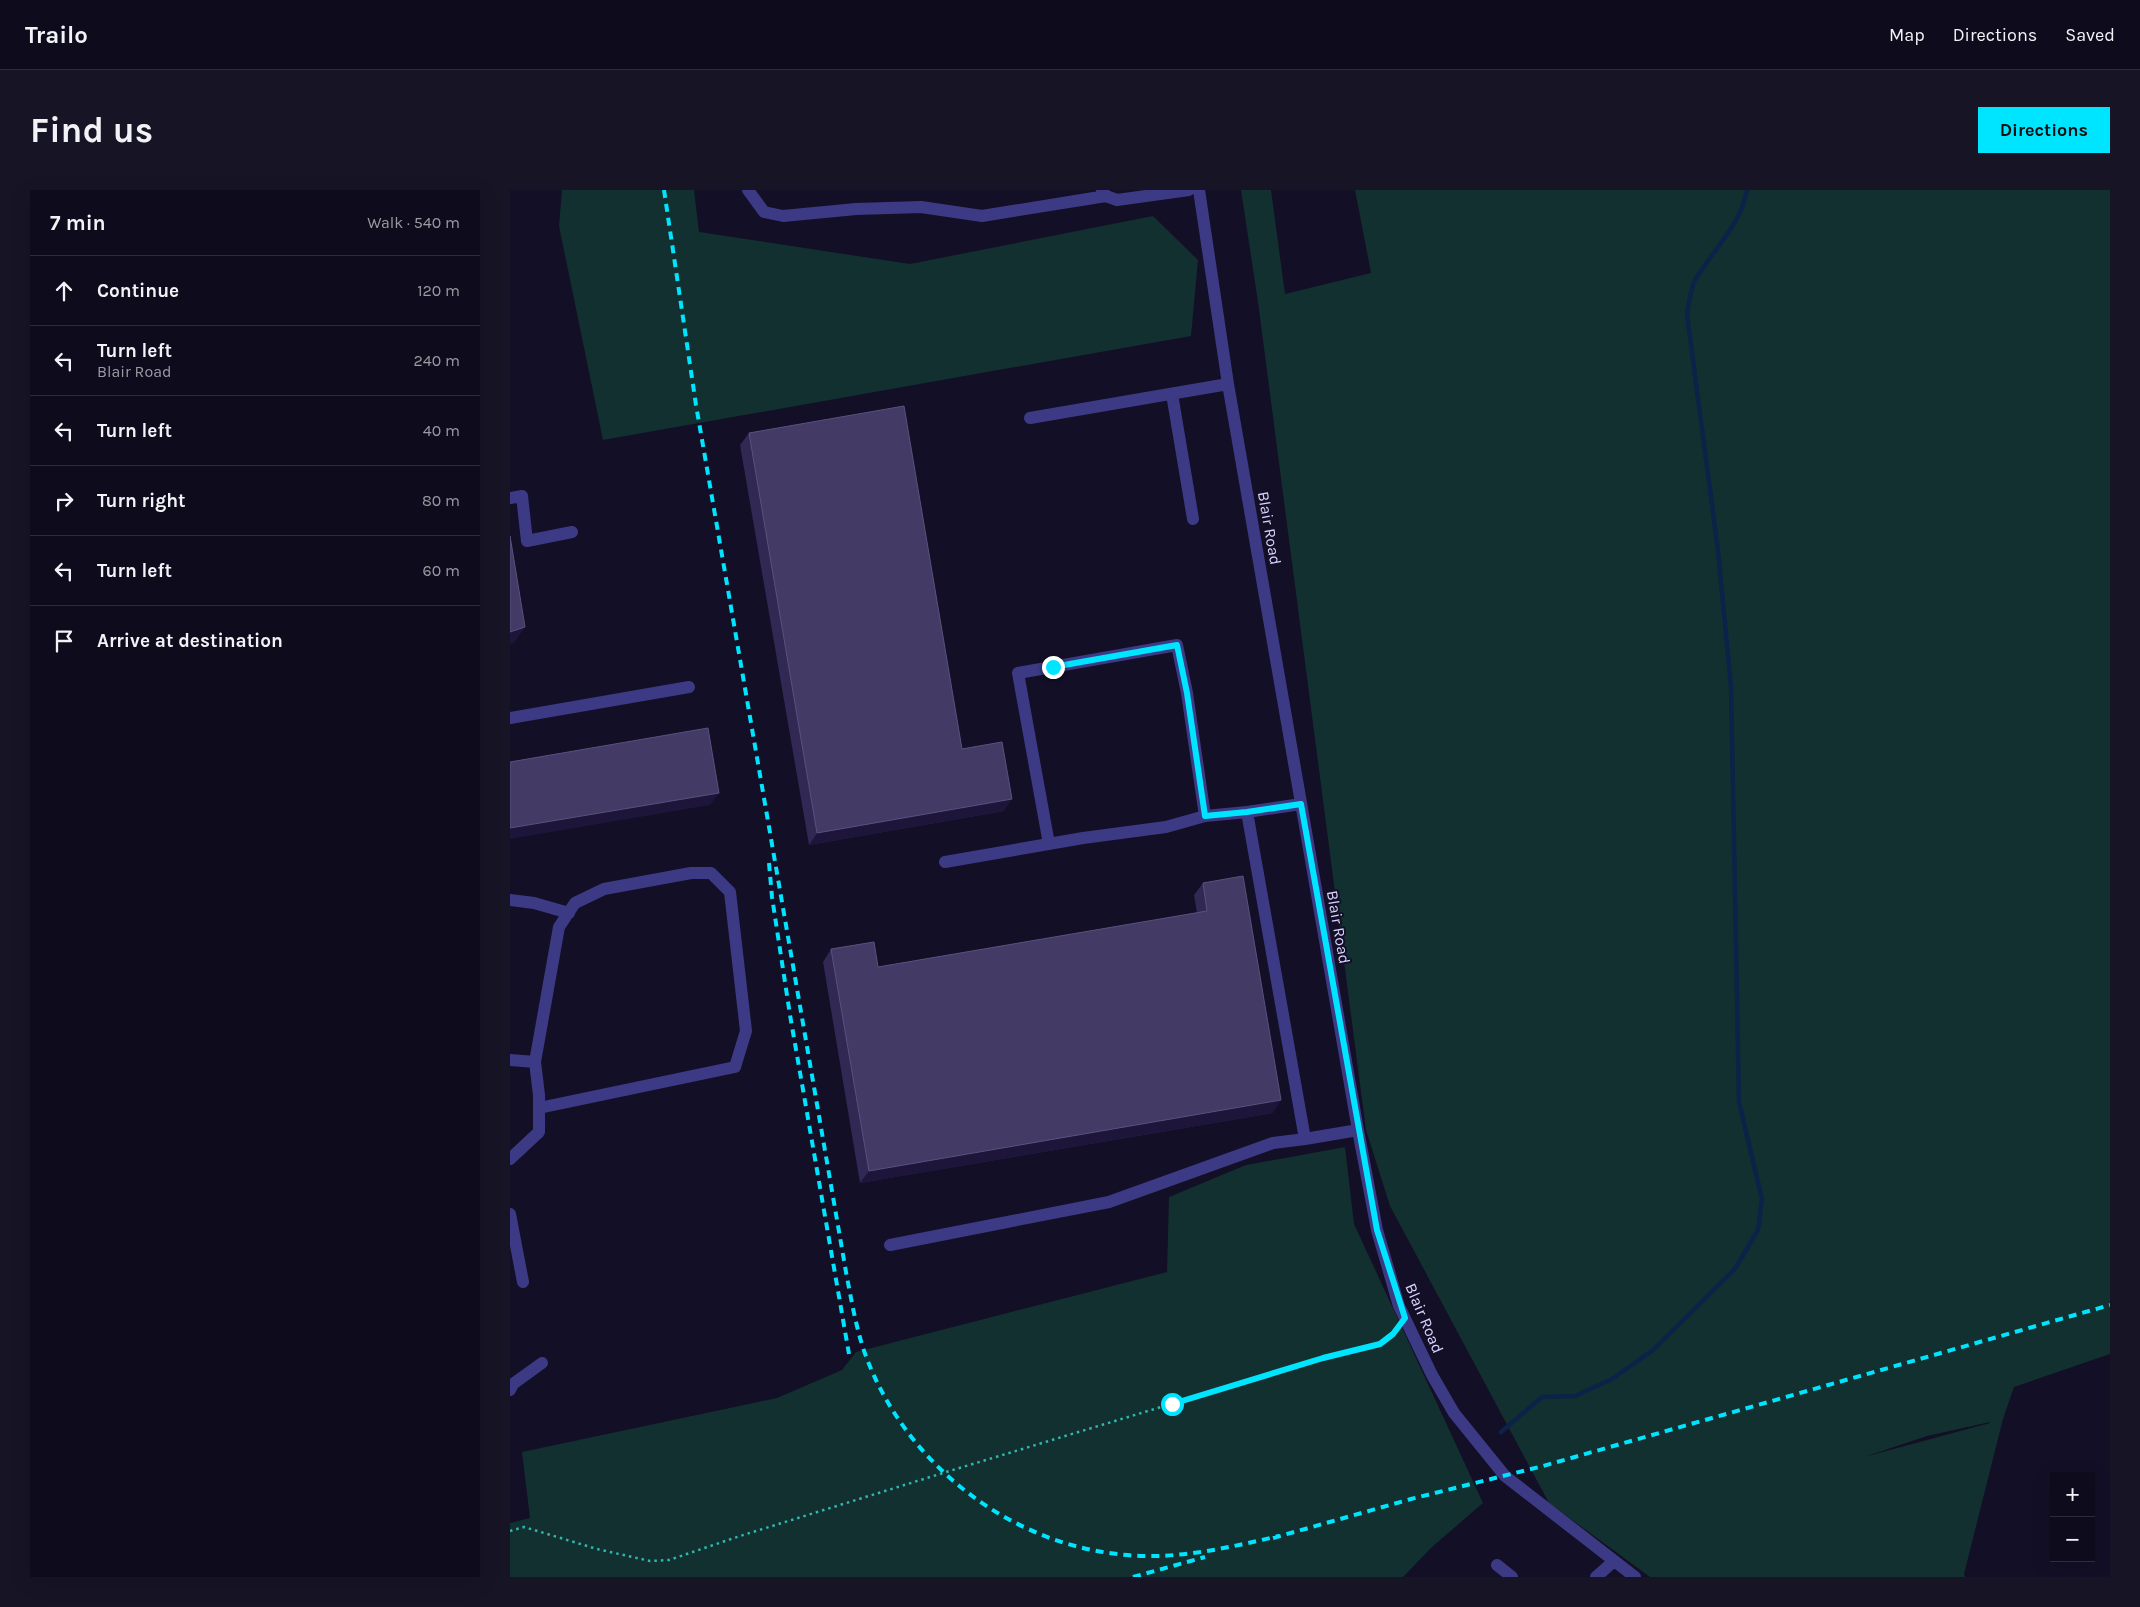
<!DOCTYPE html>
<meta charset="utf-8">
<style>
body{margin:0;font-family:Karla,sans-serif;background:#171425;color:#f1f3f6}
.controls{position:absolute;right:15px;bottom:15px;display:grid;overflow:hidden;border-radius:0px;box-shadow:0 5px 20px #0002}
.controls button{width:45px;height:45px;display:grid;place-items:center;padding:0;border:0;border-bottom:1px solid #2e2b3b;background:#0e0b1c;color:#f1f3f6;font:25px sans-serif}
.stop{position:absolute;width:15px;height:15px;margin:-11px;border:4px solid #00e5ff;border-radius:50%;background:#fff}
.stop.end{background:#00e5ff;border-color:#fff;box-shadow:0 1px 5px #0008}
.list{margin:0;padding:0;list-style:none}
h2{display:flex;justify-content:space-between;align-items:center;height:65px;margin:0;padding:0 20px;font-size:21px}
h2 small{font-size:16px;font-weight:400;color:#9b9ba3}
.list li{display:grid;grid-template-columns:32px 1fr auto;gap:15px;align-items:center;box-sizing:border-box;height:70px;padding:0 20px;border-top:1px solid #2e2b3b}
.list b{display:block;font-size:19px;white-space:nowrap}
.list p{margin:0;font-size:16px;white-space:nowrap;color:#9b9ba3}
.list em{font-size:16px;font-style:normal;color:#9b9ba3}
.icon{flex:none;width:28px;height:28px;fill:none;stroke:currentColor;stroke-width:2;stroke-linecap:round;stroke-linejoin:round}
.map{position:relative;flex:none;width:1600px;height:1387px;overflow:hidden;border-radius:0px}
header{display:flex;align-items:center;gap:30px;box-sizing:border-box;height:70px;padding:0 25px;background:#0e0b1c;border-bottom:1px solid #2e2b3b}
header strong{font-size:24px}
nav{display:flex;gap:28px;margin-inline-start:auto;font-size:18px}
.intro{display:flex;align-items:center;justify-content:space-between;box-sizing:border-box;height:120px;padding:0 30px}
h1{margin:0;font-size:35px}
.button{padding:12px 22px;border-radius:0px;background:#00e5ff;color:#111;font-size:18px;font-weight:700}
main{display:flex;gap:30px;padding:0 30px}
aside{flex:1;background:#0e0b1c;border-radius:0px;box-shadow:0 5px 20px #0002}
.map>svg:first-child{display:block}
.green{fill:#12302f;fill-rule:evenodd}
.lines{fill:none;stroke-linecap:round;stroke-linejoin:round}
.stream{stroke:#0c2248;stroke-width:4.5}
.path{stroke:#2fb8b0;stroke-width:2.5;stroke-dasharray:2.5 4;stroke-linecap:butt}
.minor{stroke:#3d3a85;stroke-width:12}
.rail{stroke:#00e5ff;stroke-width:4;stroke-dasharray:8 6;stroke-linecap:butt}
.wall{fill:#312854}
.shaded-wall{fill:#1d163a}
.building{fill:#433a66;stroke:#5a527e}
.route{stroke:#00e5ff;stroke-width:6}
.labels{text-anchor:middle;stroke-width:4;stroke-linejoin:round;paint-order:stroke}
.street-label{font-size:16px;fill:#d9d4ff;stroke:#130f26}
</style>
<header>
<strong>Trailo</strong>
<nav><a>Map</a><a>Directions</a><a>Saved</a></nav>
</header>
<div class="intro"><h1>Find us</h1><a class="button">Directions</a></div>
<main>
<aside>
<h2>7 min<small>Walk · 540 m</small></h2>
<ul class="list">
<li><svg class="icon" aria-label="ahead" viewBox="0 0 24 24"><path d="M12 20V5M6 11l6-6 6 6"/></svg><div><b>Continue</b></div><em>120 m</em></li>
<li><svg class="icon" aria-label="left" viewBox="0 0 24 24"><path d="M17 20v-9H6M10 6l-5 5 5 5"/></svg><div><b>Turn left</b><p>Blair Road</p></div><em>240 m</em></li>
<li><svg class="icon" aria-label="left" viewBox="0 0 24 24"><path d="M17 20v-9H6M10 6l-5 5 5 5"/></svg><div><b>Turn left</b></div><em>40 m</em></li>
<li><svg class="icon" aria-label="right" viewBox="0 0 24 24"><path d="M7 20v-9h11M14 6l5 5-5 5"/></svg><div><b>Turn right</b></div><em>80 m</em></li>
<li><svg class="icon" aria-label="left" viewBox="0 0 24 24"><path d="M17 20v-9H6M10 6l-5 5 5 5"/></svg><div><b>Turn left</b></div><em>60 m</em></li>
<li><svg class="icon" aria-label="arrive" viewBox="0 0 24 24"><path d="M6 21V4h12l-3 4 3 4H6"/></svg><div><b>Arrive at destination</b></div></li>
</ul>
</aside>
<div class="map">
<svg width="1600" height="1387" viewBox="0 0 1600 1387">
<rect width="100%" height="100%" fill="#130f26"/>
<path class="green" d="M 52,0 L 184,0 L 189,42 L 400,74 L 643,26 L 688,70 L 681,146 L 93,250 L 49,36 Z
M 731,0 L 761,0 L 775,104 L 861,83 L 845,0 L 1600,0 L 1600,1164 L 1504,1197 L 1493,1229 L 1454,1384 L 1455,1387 L 1140,1387 L 1039,1313 L 880,1016 L 856,940 L 748,112 ZM 1480,1232 L 1480,1233 L 1354,1267 L 1417,1246 Z
M 835,957 L 844,1034 L 973,1313 L 922,1357 L 893,1387 L 0,1387 L 0,1333 L 20,1328 L 12,1262 L 267,1208 L 332,1180 L 346,1162 L 657,1082 L 659,1007 L 736,975 Z"/>
<g class="lines">
<path class="stream" d="M 991,1242 L 1032,1207 L 1065,1206 L 1102,1189 L 1143,1160 L 1225,1079 L 1248,1040 L 1252,1009 L 1229,912 L 1221,496 L 1208,361 L 1177,124 C 1179,114 1180,100 1185,90 C 1202,61 1231,35 1237,0"/>
<path class="path" d="M 0,1341 L 14,1337 L 87,1359 L 140,1371 L 159,1370 L 230,1346 L 433,1283 L 813,1168 L 870,1154 L 886,1140"/>
<path class="minor" d="M 238,0 L 254,22 L 273,26 L 346,19 L 411,17 L 472,26 L 596,6
M 592,0 L 596,6 L 607,10 L 679,0
M 689,0 L 718,194 L 848,940 L 867,1040 L 889,1116 L 922,1185 L 944,1223 L 995,1286 L 1125,1387
M 662,204 L 683,329
M 520,228 L 718,194
M 0,308 L 12,306 L 17,351 L 62,342
M 0,528 L 179,497
M 539,654 L 508,483 L 667,455 L 677,503 L 695,626
M 435,672 L 573,648 L 656,637 L 695,626 L 737,622 L 791,614
M 0,710 L 24,713 L 59,723
M 0,870 L 25,872 L 29,905 L 29,942 L 0,969
M 25,872 L 49,737 L 65,713 L 94,699 L 181,683 L 201,683 L 220,702 L 236,841 L 225,877 L 29,918
M 795,949 L 848,940
M 0,1024 L 13,1092
M 380,1055 L 599,1012 L 763,953 L 795,949 L 737,622
M 0,1200 L 3,1194 L 32,1173
M 987,1375 L 1002,1387
M 1086,1387 L 1104,1371"/>
<path class="rail" d="M 154,0 L 186,215 L 336,1082 C 342,1113 347,1145 359,1174 C 404,1285 514,1363 634,1366 C 680,1367 725,1356 769,1346
M 259,673 L 262,707 L 280,825 L 339,1164
M 763,1348 L 901,1309 L 1033,1276 L 1600,1115
M 623,1387 L 695,1367"/>
</g>
<path class="wall" d="M 239,243 L 452,559 L 494,621 L 299,655 L 230,255 Z
M 693,693 L 763,923 L 350,993 L 313,772 L 321,759 L 368,777 L 687,723 L 684,705 Z"/>
<path class="shaded-wall" d="M 15,437 L 4,453 L 0,454 L 0,442 Z
M 209,603 L 200,615 L 0,649 L 0,638 Z
M 502,609 L 494,621 L 299,655 L 307,643 Z
M 771,910 L 763,923 L 350,993 L 359,981 Z"/>
<path class="building" d="M 394,216 L 452,559 L 492,552 L 502,609 L 307,643 L 239,243 Z
M 0,346 L 15,437 L 0,442 Z
M 198,538 L 209,603 L 0,638 L 0,572 Z
M 733,686 L 771,910 L 359,981 L 321,759 L 364,752 L 368,777 L 697,721 L 693,693 Z"/>
<g class="lines">
<path class="route" d="M 543,477 L 667,455 L 677,503 L 695,626 L 737,622 L 791,614 L 867,1040 L 895,1128 L 883,1144 L 870,1154 L 813,1168 L 662,1214"/>
</g>
<g class="labels">
<g class="street-label">
<text transform="translate(760 338) rotate(80)" y="6">Blair Road</text>
<text transform="translate(829 737) rotate(80)" y="6">Blair Road</text>
<text transform="translate(915 1128) rotate(67)" y="6">Blair Road</text>
</g>
</g>
</svg>
<div class="controls">
<button>+</button>
<button>−</button>
</div>
<div class="stop" style="left:662px;top:1214px"></div>
<div class="stop end" style="left:543px;top:477px"></div>
</div>
</main>
